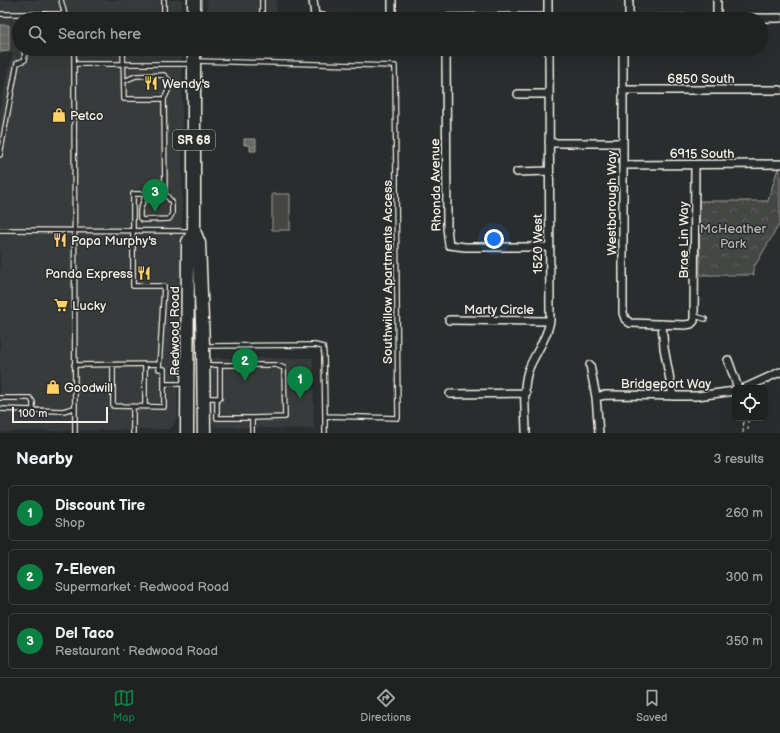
<!DOCTYPE html>
<meta charset="utf-8">
<style>
body{margin:0;font-family:"Balsamiq Sans",sans-serif;background:#2d2f2f;color:#f1f3f6}
.controls{position:absolute;right:12px;bottom:12px;display:grid;overflow:hidden;border-radius:6px;box-shadow:0 4px 16px #0002}
.controls button{width:36px;height:36px;display:grid;place-items:center;padding:0;border:0;border-bottom:1px solid #3d3f40;background:#202222;color:#f1f3f6;font:20px sans-serif}
.scale{position:absolute;left:12px;bottom:10px;width:96px;box-sizing:border-box;padding-left:4px;border:2px solid #f4f1e8;border-top:0;font-size:11px;line-height:14px;white-space:nowrap;color:#f4f1e8;-webkit-text-stroke:3px #2a2d2e;paint-order:stroke}
.you{position:absolute;left:494px;top:239px;width:14px;height:14px;margin:-10px;border:3px solid #fff;border-radius:50%;background:#1a73e8;box-shadow:0 0 0 6px #1a73e833}
.badge{display:grid;place-items:center;width:26px;height:26px;border-radius:50%;background:#0b8043;color:#fff;font-size:13px;font-weight:700}
.pin{position:absolute;translate:-50% -33px;filter:drop-shadow(0 1px 2px #0008)}
.pin::after{content:'';position:absolute;top:21px;width:14px;height:12px;background:inherit;clip-path:polygon(0 0,100% 0,50% 100%)}
.list{margin:0;padding:0;list-style:none}
h2{display:flex;justify-content:space-between;align-items:center;height:52px;margin:0;padding:0 16px;font-size:17px}
h2 small{font-size:13px;font-weight:400;color:#a2a4a5}
.list li{display:grid;grid-template-columns:26px 1fr auto;gap:12px;align-items:center;box-sizing:border-box;height:56px;margin:0 8px 8px;padding:0 8px;border:1px solid #3d3f40;border-radius:6px}
.list b{display:block;font-size:15px;white-space:nowrap}
.list p{margin:0;font-size:13px;white-space:nowrap;color:#a2a4a5}
.list em{font-size:13px;font-style:normal;color:#a2a4a5}
.icon{flex:none;width:22px;height:22px;fill:none;stroke:currentColor;stroke-width:2;stroke-linecap:round;stroke-linejoin:round}
.map{position:relative;flex:none;width:780px;height:433px;overflow:hidden}
.search{position:absolute;background:#202222;box-shadow:0 4px 16px #0002;left:12px;right:12px;top:12px;height:44px;display:flex;align-items:center;gap:10px;box-sizing:border-box;padding:0 14px;border-radius:22px;color:#a2a4a5;font-size:15px}
.sheet{height:244px;background:#202222}
nav{display:flex;justify-content:space-around;align-items:center;box-sizing:border-box;height:56px;border-top:1px solid #3d3f40;background:#202222;font-size:11px;color:#a2a4a5}
nav a{display:grid;justify-items:center;gap:2px}
nav .on{color:#0b8043}
.map>svg:first-child{display:block}
.built{fill:#373a3a}
.grass{fill:#444645;stroke:#9c9c96}
.park{fill:url(#park-crowns);stroke:#9c9c96}
.water{fill:url(#water-waves);stroke:#9f9f9a}
.lines{fill:none;stroke-linecap:round;stroke-linejoin:round}
.lane-casing{stroke:#f4f1e8;stroke-width:6}
.street-casing{stroke:#f4f1e8;stroke-width:10}
.primary-casing{stroke:#f4f1e8;stroke-width:15}
.path{stroke:#f4f1e8;stroke-width:1;stroke-dasharray:4 3;stroke-linecap:butt}
.lane{stroke:#2a2d2e;stroke-width:3.5}
.street{stroke:#2a2d2e;stroke-width:7}
.primary{stroke:#2a2d2e;stroke-width:12}
.labels{text-anchor:middle;stroke-width:3;stroke-linejoin:round;paint-order:stroke}
.shield{fill:#2a2d2e;stroke:#b7b6b0;stroke-width:1}
.shield-label{font-size:12px;font-weight:bold;fill:#f4f1e8}
.street-label{font-size:13px;fill:#f4f1e8;stroke:#2a2d2e}
.poi-label{font-size:13px;fill:#f4f1e8;stroke:#2a2d2e;text-anchor:start}
.park-label{font-size:13px;fill:#b6b5af;stroke:#2a2d2e}
</style>
<div class="map">
<svg width="780" height="433" viewBox="0 0 780 433">
<defs>
<pattern id="park-crowns" width="20" height="18" patternUnits="userSpaceOnUse"><rect width="20" height="18" fill="#444645"/><path d="M2 6a3 3 0 1 1 6 0M12 15a3 3 0 1 1 6 0" fill="none" stroke="#606160"/></pattern>
<pattern id="water-waves" width="16" height="10" patternUnits="userSpaceOnUse"><rect width="16" height="10" fill="#676866"/><path d="M0 5q4-4 8 0t8 0" fill="none" stroke="#7d7e7c"/></pattern>
</defs>
<rect width="100%" height="100%" fill="#2a2d2e"/>
<filter id="ink" filterUnits="userSpaceOnUse"><feTurbulence type="fractalNoise" baseFrequency=".025" numOctaves="2"/><feDisplacementMap in="SourceGraphic" scale="8" xChannelSelector="R" yChannelSelector="G"/><feConvolveMatrix kernelMatrix="1 2 1 2 8 2 1 2 1" color-interpolation-filters="sRGB"/></filter>
<g filter="url(#ink)">
<path class="built" d="M 0,0 L 182,0 L 182,19 L 19,19 L 19,49 L 182,49 L 182,286 L 177,373 L 177,419 L 173,426 L 169,429 L 0,432 L 0,108 L 13,53 L 0,53 Z
M 207,0 L 276,0 L 276,19 L 207,19 Z
M 207,49 L 276,49 L 276,55 L 207,55 Z
M 210,358 L 313,358 L 314,429 L 215,427 L 210,421 Z"/>
<path class="grass" d="M 272,194 L 290,194 L 290,230 L 272,230 Z"/>
<path class="park" d="M 778,168 L 780,168 L 780,223 L 753,269 L 754,275 L 700,275 L 699,201 L 768,201 Z"/>
<path class="water" d="M 0,25 L 9,25 L 9,51 L 0,52 Z
M 244,139 L 256,139 L 256,151 L 250,151 L 250,145 L 244,145 Z"/>
<g class="lines">
<defs>
<path id="lane" d="M 61,0 L 66,19
M 262,0 L 262,19
M 0,14 L 64,14
M 164,19 L 164,0
M 74,49 L 75,433
M 123,49 L 124,99 L 164,99
M 262,49 L 262,51
M 196,61 L 395,66 L 398,418 L 325,416 L 324,354 L 323,347 L 315,345 L 205,346
M 74,64 L 193,64
M 124,81 L 136,76 L 164,75 L 169,80 L 169,89 L 164,99 L 165,194
M 0,155 L 17,63 L 25,60 L 24,49
M 0,230 L 191,231
M 695,316 L 705,319
M 145,364 L 145,407
M 74,365 L 159,364
M 113,365 L 113,406 L 164,407 L 164,369 L 159,369 L 164,286 L 133,286 L 133,194 L 165,194 L 172,202 L 172,214 L 169,219 L 142,220 L 140,218 L 140,210 L 146,194
M 206,365 L 276,365 L 284,368 L 285,417 L 252,418 L 252,433
M 164,384 L 186,384
M 0,398 L 30,398 L 33,402 L 33,411
M 205,398 L 220,398 L 220,365
M 217,398 L 217,418 L 252,418
M 133,407 L 133,433
M 0,409 L 63,411 L 74,408
M 325,416 L 325,433"/>
<path id="street" d="M 313,0 L 315,16 L 334,19 L 548,17
M 392,0 L 392,18
M 548,0 L 548,19
M 629,0 L 629,19
M 717,0 L 717,19
M 629,19 L 780,18
M 446,49 L 447,228 L 449,245 L 465,247 L 549,247
M 623,49 L 623,313 L 625,319 L 630,323 L 685,325 L 691,324 L 694,321 L 695,165
M 623,90 L 780,90
M 518,94 L 549,94
M 549,143 L 623,143
M 623,165 L 780,164
M 517,172 L 549,171
M 449,320 L 550,321
M 662,324 L 664,348 L 673,396
M 728,360 L 738,388
M 590,365 L 596,397 L 599,433
M 745,388 L 780,372
M 450,394 L 526,393
M 596,397 L 605,395 L 697,396 L 735,391
M 526,433 C 526,413 522,390 528,371 C 534,354 547,340 550,321 L 549,49"/>
<path id="primary" d="M 194,0 L 194,19
M 194,49 L 194,231 L 199,243 L 203,346 L 204,433
M 187,433 L 188,242 L 194,231"/>
</defs>
<use href="#lane" class="lane-casing"/>
<use href="#street" class="street-casing"/>
<use href="#primary" class="primary-casing"/>
<path class="path" d="M 748,430 L 748,418
M 743,433 L 744,418"/>
<use href="#lane" class="lane"/>
<use href="#street" class="street"/>
<use href="#primary" class="primary"/>
</g>
</g>
<defs>
<symbol id="restaurant-bare" viewBox="-9 -9 18 18"><path d="M-5-6h1v4h1v-4h1v4h1v-4h1v5L-1.5 .5V6h-2V.5L-5-1ZM5-6V6H3V1.5H1.5Q1.5-4 5-6Z" fill="#ffd166" stroke="#2a2d2e" stroke-width="2.5" paint-order="stroke"/></symbol>
<symbol id="shop-bare" viewBox="-9 -9 18 18"><path d="M-5-2.5h2.3a2.7 3.5 0 0 1 5.4 0H5L5.5 6h-11ZM-1.5-2.5h3a1.5 2.3 0 0 0-3 0Z" fill="#ffd166" stroke="#2a2d2e" stroke-width="2.5" paint-order="stroke"/></symbol>
<symbol id="supermarket-bare" viewBox="-9 -9 18 18"><path d="M-6-5.5h2.5l.6 2H6L4.5 2H-2.5L-4.4-4H-6ZM-1.5 3.2a1.3 1.3 0 1 0 .1 0ZM3 3.2a1.3 1.3 0 1 0 .1 0Z" fill="#ffd166" stroke="#2a2d2e" stroke-width="2.5" paint-order="stroke"/></symbol>
</defs>
<g fill-rule="evenodd">
<use href="#restaurant-bare" x="141" y="73" width="20" height="20"/>
<use href="#shop-bare" x="49" y="105" width="20" height="20"/>
<use href="#restaurant-bare" x="50" y="230" width="20" height="20"/>
<use href="#restaurant-bare" x="134" y="263" width="20" height="20"/>
<use href="#supermarket-bare" x="51" y="295" width="20" height="20"/>
<use href="#shop-bare" x="43" y="377" width="20" height="20"/>
</g>
<g class="labels">
<rect class="shield" x="173" y="130" width="42" height="20" rx="3"/>
<g class="shield-label">
<text x="194" y="144">SR 68</text>
</g>
<g class="street-label">
<text x="701" y="83">6850 South</text>
<text x="702" y="158">6915 South</text>
<text transform="translate(435 185) rotate(-91)" y="5">Rhonda Avenue</text>
<text transform="translate(611 203) rotate(-90)" y="5">Westborough Way</text>
<text transform="translate(683 240) rotate(-90)" y="5">Brae Lin Way</text>
<text transform="translate(537 244) rotate(-90)" y="5">1520 West</text>
<text transform="translate(387 272) rotate(-90)" y="5">Southwillow Apartments Access</text>
<text x="499" y="314">Marty Circle</text>
<text transform="translate(174 331) rotate(-90)" y="5">Redwood Road</text>
<text x="666" y="388">Bridgeport Way</text>
</g>
<g class="poi-label">
<text x="162" y="88">Wendy's</text>
<text x="70" y="120">Petco</text>
<text x="71" y="245">Papa Murphy's</text>
<text x="133" y="278" text-anchor="end">Panda Express</text>
<text x="72" y="310">Lucky</text>
<text x="64" y="392">Goodwill</text>
</g>
<g class="park-label">
<text x="733" y="233">McHeather<tspan x="733" dy="15">Park</tspan></text>
</g>
</g>
</svg>
<div class="controls">
<button><svg class="icon" aria-label="locate" viewBox="0 0 24 24"><circle cx="12" cy="12" r="6"/><path d="M12 2v4M12 18v4M2 12h4M18 12h4"/></svg></button>
</div>
<div class="scale">100 m</div>
<div class="you"></div>
<div class="pin badge" style="left:300px;top:399px">1</div>
<div class="pin badge" style="left:245px;top:381px">2</div>
<div class="pin badge" style="left:155px;top:212px">3</div>
<div class="search"><svg class="icon" aria-label="search" viewBox="0 0 24 24"><circle cx="10" cy="10" r="6"/><path d="M15 15l6 6"/></svg>Search here</div>
</div>
<section class="sheet">
<h2>Nearby<small>3 results</small></h2>
<ul class="list">
<li><span class="badge">1</span><div><b>Discount Tire</b><p>Shop</p></div><em>260 m</em></li>
<li><span class="badge">2</span><div><b>7-Eleven</b><p>Supermarket · Redwood Road</p></div><em>300 m</em></li>
<li><span class="badge">3</span><div><b>Del Taco</b><p>Restaurant · Redwood Road</p></div><em>350 m</em></li>
</ul>
</section>
<nav>
<a class="on"><svg class="icon" aria-label="map" viewBox="0 0 24 24"><path d="M3 6l6-2 6 2 6-2v14l-6 2-6-2-6 2zM9 4v14M15 6v14"/></svg>Map</a>
<a><svg class="icon" aria-label="directions" viewBox="0 0 24 24"><path d="M12 3l9 9-9 9-9-9zM9 14v-3h6M13 9l2 2-2 2"/></svg>Directions</a>
<a><svg class="icon" aria-label="saved" viewBox="0 0 24 24"><path d="M7 4h10v16l-5-4-5 4z"/></svg>Saved</a>
</nav>
